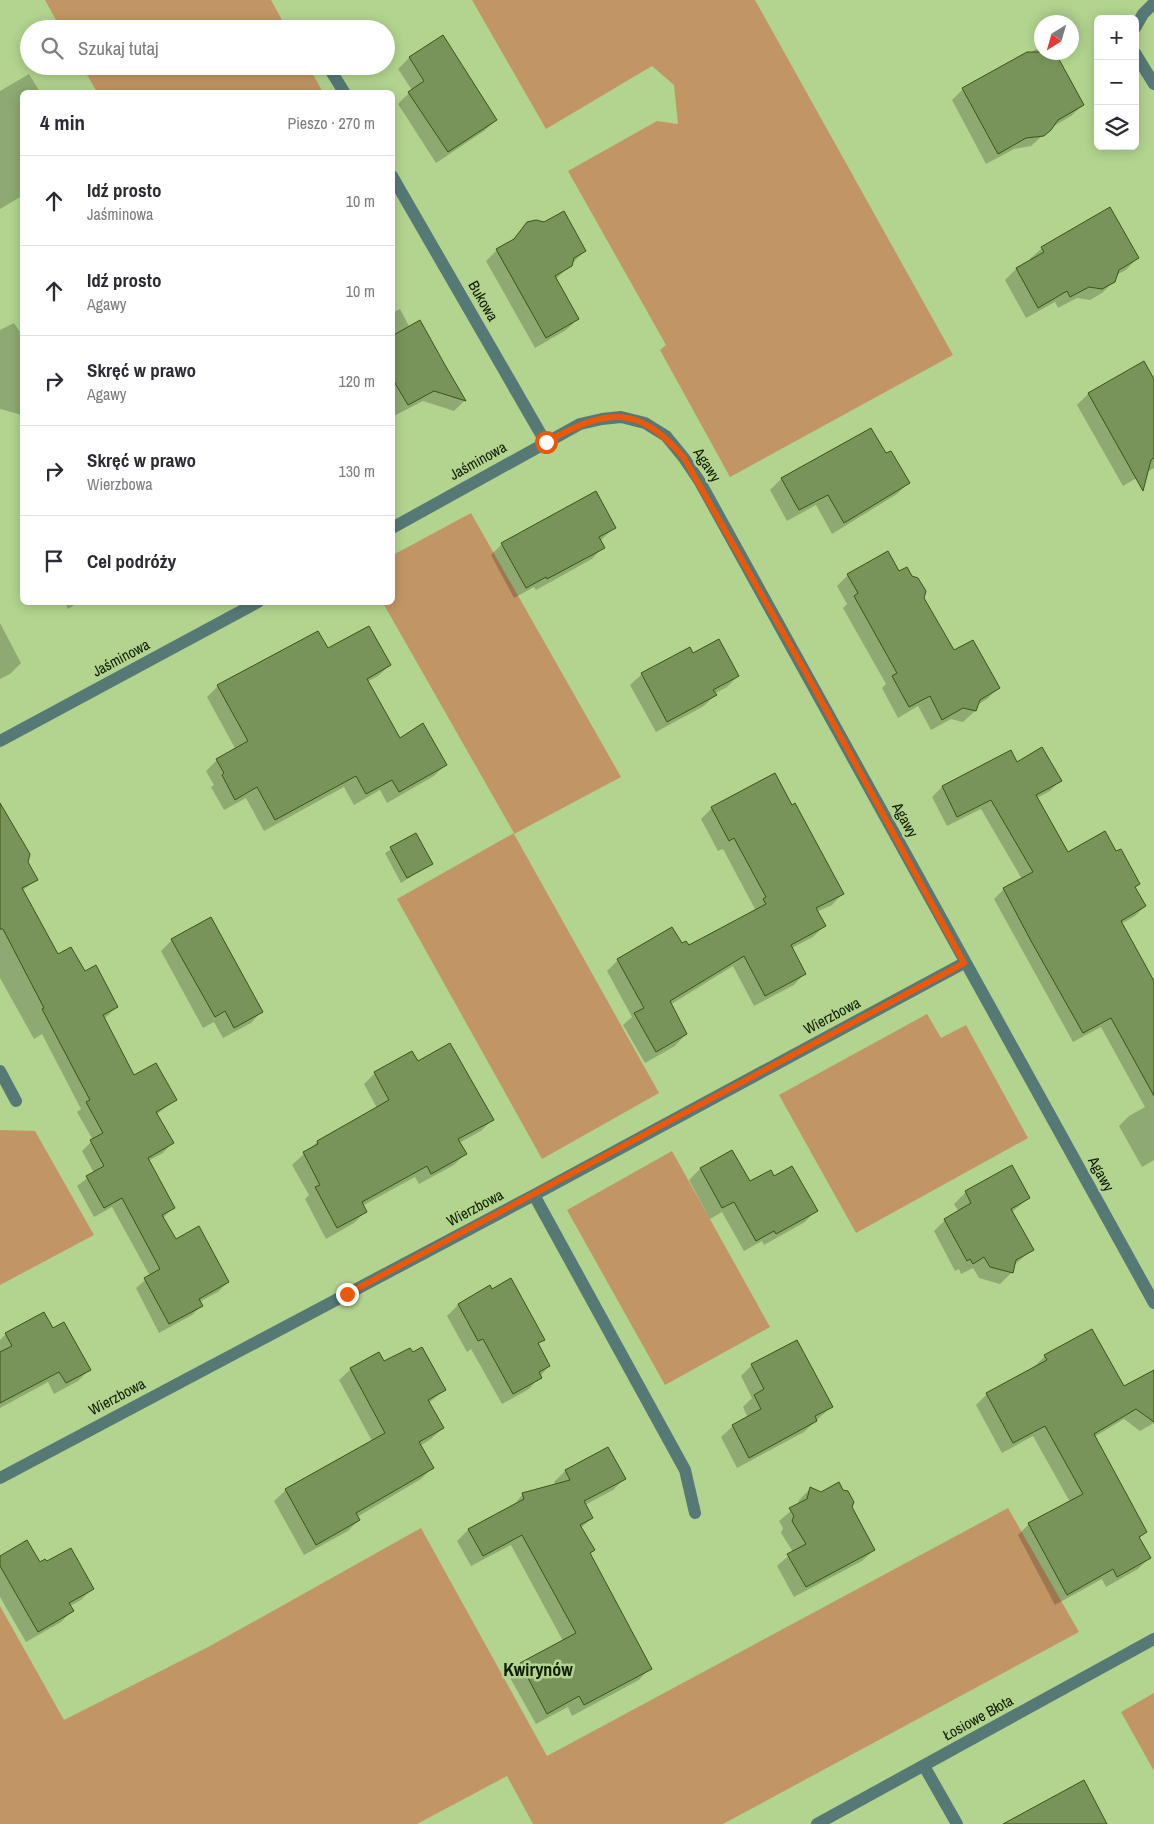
<!DOCTYPE html>
<html lang="pl">
<meta charset="utf-8">
<style>
body{margin:0;font-family:"Archivo Narrow",sans-serif;background:#f2f2f3;color:#2b2b33}
.controls{position:absolute;right:15px;top:15px;display:grid;overflow:hidden;border-radius:8px;box-shadow:0 2px 12px #0003}
.controls button{width:45px;height:45px;display:grid;place-items:center;padding:0;border:0;border-bottom:1px solid #e1e1e2;background:#fff;color:#2b2b33;font:25px sans-serif}
.compass{position:absolute;left:1034px;top:15px;width:45px;height:45px;border-radius:50%;background:#fff;box-shadow:0 2px 12px #0003;rotate:217deg}
.stop{position:absolute;width:15px;height:15px;margin:-11px;border:4px solid #ea580c;border-radius:50%;background:#fff}
.stop.end{background:#ea580c;border-color:#fff;box-shadow:0 1px 5px #0008}
.list{margin:0;padding:0;list-style:none}
h2{display:flex;justify-content:space-between;align-items:center;height:65px;margin:0;padding:0 20px;font-size:21px}
h2 small{font-size:16px;font-weight:400;color:#7c7c81}
.list li{display:grid;grid-template-columns:32px 1fr auto;gap:15px;align-items:center;box-sizing:border-box;height:90px;padding:0 20px;border-top:1px solid #e1e1e2}
.list b{display:block;font-size:19px;white-space:nowrap}
.list p{margin:0;font-size:16px;white-space:nowrap;color:#7c7c81}
.list em{font-size:16px;font-style:normal;color:#7c7c81}
.icon{flex:none;width:28px;height:28px;fill:none;stroke:currentColor;stroke-width:2;stroke-linecap:round;stroke-linejoin:round}
.map{position:relative;flex:none;width:1154px;height:1824px;overflow:hidden}
.search{position:absolute;background:#fff;box-shadow:0 2px 12px #0003;left:20px;top:20px;width:375px;height:55px;display:flex;align-items:center;gap:12px;box-sizing:border-box;padding:0 18px;border-radius:28px;color:#7c7c81;font-size:19px}
.panel{position:absolute;background:#fff;box-shadow:0 2px 12px #0003;left:20px;top:90px;width:375px;height:515px;border-radius:8px}
.map>svg:first-child{display:block}
.green{fill:#c29664}
.shadow{fill:#0003}
.building{fill:#78945a;stroke:#3a5612}
.lines{fill:none;stroke-linecap:round;stroke-linejoin:round}
.minor{stroke:#577976;stroke-width:12}
.route{stroke:#ea580c;stroke-width:6}
.labels{text-anchor:middle;stroke-width:5;stroke-linejoin:round;paint-order:stroke}
.street-label{font-size:15px;fill:#101c02;stroke:#b2d48f}
.quarter-label{font-size:18px;font-weight:bold;fill:#101c02;stroke:#b2d48f}
</style>
<div class="map">
<svg width="1154" height="1824" viewBox="0 0 1154 1824">
<rect width="100%" height="100%" fill="#b2d48f"/>
<path class="green" d="M 45,0 L 271,0 L 287,29 L 61,29 Z
M 472,0 L 755,0 L 953,355 L 730,477 L 660,350 L 666,345 L 568,171 L 657,121 L 678,124 L 674,85 L 652,66 L 546,129 Z
M 82,66 L 308,66 L 323,92 L 97,92 Z
M 471,513 L 621,777 L 514,834 L 659,1093 L 542,1159 L 397,899 L 514,833 L 383,603 L 392,602 L 393,555 Z
M 927,1014 L 941,1038 L 966,1025 L 1028,1138 L 856,1233 L 779,1095 Z
M 0,1130 L 35,1131 L 94,1235 L 0,1285 Z
M 672,1151 L 770,1327 L 665,1385 L 567,1210 Z
M 1008,1508 L 1079,1632 L 723,1824 L 533,1824 L 507,1776 L 417,1824 L 0,1824 L 0,1606 L 64,1720 L 210,1646 L 421,1528 L 547,1756 Z
M 1154,1693 L 1154,1771 L 1121,1712 Z"/>
<path class="shadow" d="M 442,37 L 496,120 L 484,131 L 436,163 L 398,104 L 412,90 L 398,69 L 409,58 Z
M 1042,46 L 1042,52 L 1083,105 L 1071,116 L 1052,127 L 1031,146 L 1014,149 L 986,164 L 952,100 L 963,89 Z
M 29,74 L 40,92 L 22,92 L 22,196 L 0,209 L 0,91 Z
M 528,223 L 585,251 L 556,279 L 578,319 L 566,330 L 535,348 L 486,261 L 497,250 L 511,242 Z
M 1042,248 L 1137,258 L 1126,270 L 1116,275 L 1114,281 L 1102,293 L 1090,300 L 1077,298 L 1058,308 L 1055,302 L 1026,318 L 1005,280 L 1016,269 L 1031,261 L 1030,259 Z
M 400,309 L 410,328 L 420,322 L 464,401 L 454,411 L 423,401 L 392,417 L 392,313 Z
M 14,323 L 22,335 L 22,415 L 0,409 L 0,330 Z
M 1144,363 L 1154,381 L 1154,468 L 1123,486 L 1077,405 L 1088,394 Z
M 870,429 L 885,455 L 908,483 L 897,494 L 832,534 L 816,505 L 787,521 L 770,490 L 781,479 Z
M 614,528 L 600,541 L 603,547 L 592,559 L 536,590 L 534,587 L 514,598 L 491,555 L 502,544 Z
M 899,573 L 923,598 L 953,652 L 998,688 L 987,699 L 977,705 L 975,711 L 963,722 L 951,719 L 931,730 L 918,706 L 898,718 L 882,688 L 886,684 L 843,608 L 847,604 L 837,586 L 848,575 Z
M 65,602 L 79,602 L 68,609 Z
M 0,623 L 21,663 L 10,674 L 0,679 Z
M 328,650 L 390,665 L 378,676 L 367,682 L 400,740 L 445,765 L 434,776 L 387,803 L 380,790 L 354,805 L 344,787 L 264,831 L 246,798 L 224,810 L 211,787 L 214,785 L 206,771 L 217,760 L 236,750 L 207,697 L 218,686 Z
M 692,655 L 738,676 L 727,687 L 714,694 L 715,695 L 704,706 L 656,732 L 630,685 L 642,674 Z
M 1010,752 L 1017,763 L 1060,781 L 1050,791 L 1037,798 L 1068,854 L 1115,853 L 1138,884 L 1134,888 L 1145,906 L 1135,916 L 1121,924 L 1154,984 L 1154,1160 L 1142,1167 L 1119,1126 L 1129,1116 L 1145,1107 L 1101,1027 L 1073,1042 L 994,899 L 1004,889 L 1022,879 L 981,809 L 947,826 L 932,797 L 942,787 Z
M 712,808 L 843,893 L 832,905 L 816,912 L 824,926 L 813,937 L 792,948 L 805,973 L 794,985 L 754,1006 L 733,966 L 670,1005 L 686,1034 L 675,1046 L 645,1063 L 623,1025 L 632,1017 L 607,971 L 618,960 L 681,945 L 688,947 L 753,912 L 755,909 L 723,849 L 718,851 L 701,819 Z
M 415,835 L 431,864 L 401,883 L 385,853 Z
M 0,842 L 27,862 L 36,880 L 22,891 L 57,955 L 84,973 L 117,1007 L 104,1019 L 134,1077 L 175,1100 L 156,1115 L 172,1143 L 163,1153 L 148,1161 L 173,1208 L 163,1218 L 175,1241 L 228,1282 L 218,1292 L 199,1302 L 201,1306 L 192,1315 L 159,1333 L 136,1288 L 150,1276 L 112,1207 L 94,1217 L 77,1186 L 94,1173 L 82,1151 L 93,1140 L 77,1112 L 81,1109 L 42,1034 L 34,1039 L 0,978 Z
M 172,940 L 262,1011 L 251,1023 L 223,1038 L 214,1022 L 203,1028 L 161,951 Z
M 417,1063 L 492,1120 L 481,1131 L 459,1143 L 465,1154 L 454,1165 L 419,1184 L 415,1177 L 362,1206 L 365,1212 L 354,1223 L 326,1239 L 305,1199 L 309,1195 L 292,1165 L 317,1142 L 377,1108 L 364,1084 L 375,1073 Z
M 732,1151 L 749,1183 L 774,1177 L 816,1210 L 805,1222 L 764,1245 L 762,1241 L 744,1251 L 722,1212 L 710,1219 L 689,1180 L 700,1169 Z
M 1012,1167 L 1029,1198 L 1012,1212 L 1032,1250 L 1013,1266 L 1012,1272 L 1000,1284 L 979,1278 L 973,1268 L 961,1274 L 959,1269 L 955,1271 L 934,1231 L 945,1220 L 959,1212 L 954,1204 L 966,1192 Z
M 490,1287 L 543,1339 L 537,1345 L 549,1366 L 529,1389 L 502,1404 L 471,1349 L 467,1352 L 447,1316 L 458,1305 Z
M 53,1330 L 89,1370 L 78,1381 L 54,1394 L 48,1382 L 0,1408 L 0,1340 L 6,1334 Z
M 379,1354 L 384,1363 L 444,1390 L 429,1403 L 443,1428 L 431,1439 L 420,1446 L 432,1468 L 421,1479 L 357,1517 L 359,1520 L 348,1531 L 304,1555 L 274,1501 L 286,1490 L 372,1441 L 339,1380 L 351,1369 Z
M 1045,1356 L 1123,1388 L 1154,1371 L 1154,1423 L 1140,1431 L 1124,1419 L 1094,1437 L 1145,1532 L 1139,1539 L 1149,1558 L 1138,1569 L 1106,1587 L 1102,1579 L 1055,1605 L 1018,1535 L 1029,1524 L 1070,1502 L 1033,1436 L 1002,1453 L 976,1405 L 987,1394 L 1034,1367 Z
M 752,1365 L 831,1407 L 804,1432 L 737,1468 L 721,1437 L 733,1426 L 748,1418 L 743,1407 L 752,1398 L 741,1376 Z
M 608,1449 L 624,1479 L 613,1490 L 585,1505 L 592,1518 L 581,1528 L 594,1550 L 589,1554 L 650,1668 L 639,1680 L 572,1716 L 568,1707 L 536,1724 L 509,1676 L 521,1664 L 563,1641 L 511,1545 L 471,1566 L 457,1541 L 468,1530 L 512,1507 L 523,1494 L 556,1486 L 554,1482 L 565,1471 Z
M 810,1489 L 821,1493 L 842,1491 L 874,1550 L 862,1561 L 794,1597 L 777,1566 L 793,1552 L 781,1533 L 783,1528 L 779,1521 L 798,1505 L 799,1500 Z
M 0,1557 L 39,1564 L 46,1563 L 92,1589 L 81,1600 L 70,1606 L 72,1611 L 61,1622 L 26,1642 L 0,1597 Z"/>
<path class="building" d="M 443,35 L 497,120 L 448,152 L 408,92 L 424,81 L 409,57 Z
M 1027,52 L 1055,52 L 1084,105 L 1058,120 L 1051,130 L 1044,136 L 1026,138 L 998,154 L 962,88 Z
M 1110,207 L 1139,258 L 1119,270 L 1115,282 L 1102,289 L 1089,287 L 1070,297 L 1067,291 L 1038,308 L 1016,268 L 1044,252 L 1041,247 Z
M 564,211 L 586,251 L 574,258 L 572,266 L 555,276 L 579,319 L 546,338 L 496,249 L 514,239 L 527,222 L 536,220 L 544,222 Z
M 420,320 L 445,365 L 466,401 L 434,391 L 408,405 L 392,378 L 392,336 Z
M 1144,361 L 1154,379 L 1154,458 L 1151,460 L 1143,491 L 1088,393 Z
M 871,428 L 886,453 L 891,451 L 910,483 L 844,523 L 828,495 L 799,510 L 781,478 Z
M 596,491 L 616,528 L 599,537 L 605,548 L 547,579 L 546,577 L 526,588 L 501,543 Z
M 888,551 L 899,571 L 907,567 L 912,576 L 918,578 L 926,591 L 924,598 L 954,650 L 973,640 L 1000,688 L 980,700 L 976,711 L 963,708 L 942,720 L 930,696 L 909,707 L 892,676 L 897,673 L 854,596 L 858,593 L 847,574 Z
M 369,626 L 391,665 L 367,679 L 400,738 L 423,723 L 447,765 L 399,792 L 392,780 L 366,794 L 356,776 L 275,820 L 257,787 L 235,800 L 222,775 L 224,773 L 216,759 L 248,741 L 217,685 L 318,631 L 328,648 Z
M 719,639 L 739,676 L 713,690 L 717,695 L 667,722 L 641,673 L 690,647 L 693,653 Z
M 1042,747 L 1062,781 L 1036,795 L 1068,852 L 1105,831 L 1116,851 L 1121,849 L 1140,884 L 1135,887 L 1146,906 L 1121,921 L 1154,981 L 1154,1096 L 1111,1018 L 1083,1033 L 1031,941 L 1003,888 L 1033,872 L 991,800 L 957,817 L 942,786 L 1011,750 L 1017,762 Z
M 775,773 L 792,805 L 795,803 L 844,894 L 816,908 L 826,926 L 791,945 L 806,974 L 765,996 L 744,956 L 670,1001 L 687,1034 L 656,1052 L 634,1013 L 644,1008 L 617,959 L 672,927 L 682,943 L 686,941 L 689,945 L 766,904 L 763,899 L 766,897 L 734,838 L 729,841 L 711,807 Z
M 0,803 L 30,854 L 28,862 L 38,880 L 22,888 L 58,954 L 71,947 L 85,971 L 96,965 L 118,1007 L 103,1015 L 134,1075 L 156,1063 L 177,1100 L 156,1112 L 174,1143 L 148,1158 L 175,1208 L 162,1215 L 176,1239 L 199,1226 L 229,1282 L 199,1299 L 203,1306 L 169,1324 L 144,1278 L 160,1269 L 122,1198 L 104,1208 L 86,1176 L 104,1166 L 90,1140 L 103,1133 L 86,1102 L 90,1100 L 42,1009 L 44,1008 L 3,929 L 0,929 Z
M 416,833 L 433,864 L 407,878 L 390,847 Z
M 211,917 L 263,1012 L 234,1028 L 225,1011 L 215,1017 L 171,939 Z
M 450,1043 L 494,1120 L 458,1139 L 467,1154 L 431,1174 L 427,1166 L 362,1202 L 367,1212 L 337,1228 L 315,1187 L 320,1185 L 303,1152 L 318,1144 L 317,1141 L 389,1100 L 374,1072 L 412,1051 L 418,1061 Z
M 732,1150 L 750,1181 L 771,1170 L 774,1176 L 792,1166 L 818,1211 L 776,1234 L 774,1231 L 756,1241 L 734,1202 L 722,1208 L 700,1168 Z
M 1012,1165 L 1030,1198 L 1011,1209 L 1034,1250 L 1016,1260 L 1013,1273 L 990,1267 L 984,1257 L 973,1264 L 970,1259 L 967,1261 L 944,1219 L 971,1203 L 965,1191 Z
M 511,1278 L 545,1340 L 538,1343 L 550,1366 L 539,1372 L 542,1378 L 513,1394 L 483,1339 L 478,1341 L 458,1304 L 490,1285 L 492,1289 Z
M 44,1312 L 53,1328 L 64,1322 L 91,1370 L 66,1383 L 59,1372 L 0,1403 L 0,1352 L 12,1346 L 5,1333 Z
M 1092,1329 L 1124,1386 L 1154,1370 L 1154,1422 L 1136,1409 L 1094,1434 L 1147,1532 L 1139,1537 L 1151,1558 L 1117,1577 L 1113,1569 L 1067,1595 L 1028,1523 L 1083,1494 L 1045,1426 L 1013,1443 L 986,1393 L 1047,1360 L 1044,1355 Z
M 797,1340 L 833,1407 L 815,1416 L 817,1421 L 749,1458 L 732,1425 L 761,1409 L 754,1395 L 764,1389 L 751,1364 Z
M 422,1347 L 446,1390 L 428,1400 L 444,1428 L 419,1442 L 434,1468 L 356,1513 L 360,1520 L 316,1545 L 285,1489 L 385,1433 L 350,1368 L 379,1352 L 384,1361 L 410,1348 L 413,1352 Z
M 608,1447 L 626,1479 L 584,1501 L 593,1518 L 580,1525 L 595,1550 L 590,1553 L 652,1669 L 584,1705 L 579,1696 L 547,1714 L 520,1663 L 576,1633 L 522,1535 L 483,1556 L 468,1529 L 524,1499 L 522,1493 L 570,1480 L 565,1470 Z
M 839,1482 L 843,1490 L 848,1491 L 854,1502 L 852,1507 L 875,1550 L 806,1587 L 787,1554 L 806,1544 L 792,1521 L 794,1516 L 789,1508 L 807,1499 L 810,1487 L 821,1492 Z
M 27,1540 L 40,1562 L 45,1559 L 47,1561 L 71,1548 L 94,1589 L 69,1603 L 74,1611 L 38,1632 L 0,1566 L 0,1556 Z
M 1084,1780 L 1107,1824 L 1003,1824 Z"/>
<g class="lines">
<path class="minor" d="M 1135,28 L 1143,14 L 1154,3
M 1135,53 L 1154,84
M 328,66 L 344,92
M 392,176 L 546,443
M 392,528 L 580,424 L 602,419 L 621,417 L 645,423 L 666,436 L 684,458 L 700,482 L 1154,1303
M 0,741 L 258,602
M 0,1071 L 16,1101
M 534,1195 L 685,1470 L 695,1513
M 0,1478 L 534,1195 L 964,963
M 924,1766 L 957,1824
M 817,1824 L 1154,1639"/>
</g>
<g class="lines">
<path class="route" d="M 347,1294 L 964,963 L 806,673 L 684,458 C 637,402 605,410 546,442"/>
</g>
<g class="labels">
<g class="street-label">
<text transform="translate(483 301) rotate(60)" y="5">Bukowa</text>
<text transform="translate(478 461) rotate(-29)" y="5">Jaśminowa</text>
<text transform="translate(707 465) rotate(57)" y="5">Agawy</text>
<text transform="translate(121 658) rotate(-28)" y="5">Jaśminowa</text>
<text transform="translate(905 820) rotate(61)" y="5">Agawy</text>
<text transform="translate(832 1016) rotate(-28)" y="5">Wierzbowa</text>
<text transform="translate(1101 1174) rotate(61)" y="5">Agawy</text>
<text transform="translate(475 1208) rotate(-28)" y="5">Wierzbowa</text>
<text transform="translate(117 1397) rotate(-28)" y="5">Wierzbowa</text>
<text transform="translate(978 1718) rotate(-29)" y="5">Łosiowe Błota</text>
</g>
<g class="quarter-label">
<text x="538" y="1676">Kwirynów</text>
</g>
</g>
</svg>
<div class="controls">
<button>+</button>
<button>−</button>
<button><svg class="icon" aria-label="layers" viewBox="0 0 24 24"><path d="M12 4l9 5-9 5-9-5zM3 14l9 5 9-5"/></svg></button>
</div>
<svg class="compass" viewBox="-18 -18 36 36"><path d="M0-13l5 13h-10z" fill="#e53935"/><path d="M0 13l5-13h-10z" fill="#7c7c81"/></svg>
<div class="stop" style="left:546px;top:442px"></div>
<div class="stop end" style="left:347px;top:1294px"></div>
<div class="search"><svg class="icon" aria-label="search" viewBox="0 0 24 24"><circle cx="10" cy="10" r="6"/><path d="M15 15l6 6"/></svg>Szukaj tutaj</div>
<section class="panel">
<h2>4 min<small>Pieszo · 270 m</small></h2>
<ul class="list">
<li><svg class="icon" aria-label="ahead" viewBox="0 0 24 24"><path d="M12 20V5M6 11l6-6 6 6"/></svg><div><b>Idź prosto</b><p>Jaśminowa</p></div><em>10 m</em></li>
<li><svg class="icon" aria-label="ahead" viewBox="0 0 24 24"><path d="M12 20V5M6 11l6-6 6 6"/></svg><div><b>Idź prosto</b><p>Agawy</p></div><em>10 m</em></li>
<li><svg class="icon" aria-label="right" viewBox="0 0 24 24"><path d="M7 20v-9h11M14 6l5 5-5 5"/></svg><div><b>Skręć w prawo</b><p>Agawy</p></div><em>120 m</em></li>
<li><svg class="icon" aria-label="right" viewBox="0 0 24 24"><path d="M7 20v-9h11M14 6l5 5-5 5"/></svg><div><b>Skręć w prawo</b><p>Wierzbowa</p></div><em>130 m</em></li>
<li><svg class="icon" aria-label="arrive" viewBox="0 0 24 24"><path d="M6 21V4h12l-3 4 3 4H6"/></svg><div><b>Cel podróży</b></div></li>
</ul>
</section>
</div>
